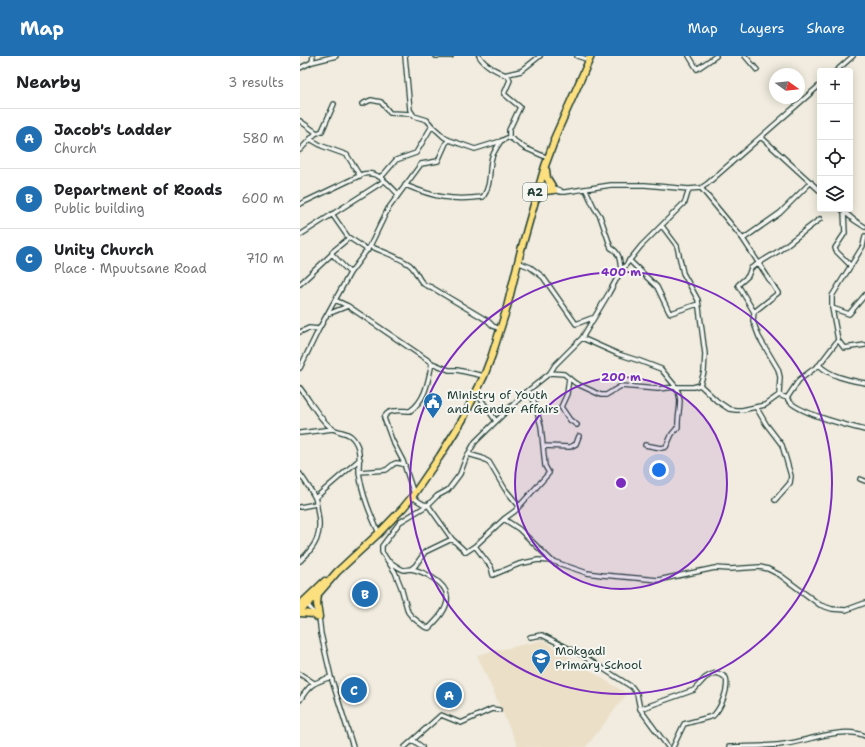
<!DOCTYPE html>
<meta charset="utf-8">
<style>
body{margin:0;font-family:"Shantell Sans",sans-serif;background:#f2f2f2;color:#202124}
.controls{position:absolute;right:12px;top:12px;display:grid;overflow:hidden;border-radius:4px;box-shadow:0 2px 10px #0003}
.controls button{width:36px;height:36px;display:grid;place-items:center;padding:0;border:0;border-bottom:1px solid #e0e0e0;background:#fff;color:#202124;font:20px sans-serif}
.compass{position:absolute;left:469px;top:12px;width:36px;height:36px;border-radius:50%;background:#fff;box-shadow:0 2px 10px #0003;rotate:105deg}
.you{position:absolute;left:359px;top:414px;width:14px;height:14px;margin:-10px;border:3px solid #fff;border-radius:50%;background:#1a73e8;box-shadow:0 0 0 6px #1a73e833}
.badge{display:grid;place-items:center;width:26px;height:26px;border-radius:50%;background:#1f6fb2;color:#fff;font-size:13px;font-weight:700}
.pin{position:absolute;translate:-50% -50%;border:2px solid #fff;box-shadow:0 1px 4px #0006}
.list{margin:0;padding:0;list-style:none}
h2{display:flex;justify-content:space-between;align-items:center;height:52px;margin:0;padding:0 16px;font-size:17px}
h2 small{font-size:13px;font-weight:400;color:#757577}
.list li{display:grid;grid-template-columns:26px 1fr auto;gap:12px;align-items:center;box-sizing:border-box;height:60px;padding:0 16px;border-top:1px solid #e0e0e0}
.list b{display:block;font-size:15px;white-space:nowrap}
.list p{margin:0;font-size:13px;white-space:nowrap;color:#757577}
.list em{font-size:13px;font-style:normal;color:#757577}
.icon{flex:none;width:22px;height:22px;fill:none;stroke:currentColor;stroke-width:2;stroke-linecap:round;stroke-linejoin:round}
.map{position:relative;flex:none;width:565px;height:691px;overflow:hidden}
header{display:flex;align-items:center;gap:24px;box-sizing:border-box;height:56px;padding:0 20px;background:#1f6fb2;color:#fff}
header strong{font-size:19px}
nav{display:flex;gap:22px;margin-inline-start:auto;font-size:14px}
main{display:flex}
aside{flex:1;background:#fff}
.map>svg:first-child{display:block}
.built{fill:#ebdfc8}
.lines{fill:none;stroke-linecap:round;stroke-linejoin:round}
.street-casing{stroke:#1f3d34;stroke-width:6}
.highway-casing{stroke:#1f3d34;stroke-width:9}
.street{stroke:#f6f6f2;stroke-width:3.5}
.highway{stroke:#fce080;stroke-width:6}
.ring{fill:none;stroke:#7b2cbf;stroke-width:2}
.labels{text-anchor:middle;stroke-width:4;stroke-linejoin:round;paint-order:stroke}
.shield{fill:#f6f6f2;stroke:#60746d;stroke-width:1}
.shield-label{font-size:11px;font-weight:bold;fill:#1f3d34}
.poi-label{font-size:12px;fill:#1f3d34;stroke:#f6f6f2;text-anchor:start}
.centre{fill:#7b2cbf;stroke:#f6f6f2;stroke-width:2}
.ring-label{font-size:12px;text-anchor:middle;font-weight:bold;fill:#7b2cbf;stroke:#f6f6f2;stroke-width:4;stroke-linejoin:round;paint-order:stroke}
</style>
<header>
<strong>Map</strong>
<nav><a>Map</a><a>Layers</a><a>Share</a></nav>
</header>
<main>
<aside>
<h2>Nearby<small>3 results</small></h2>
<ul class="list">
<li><span class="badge">A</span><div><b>Jacob's Ladder</b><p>Church</p></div><em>580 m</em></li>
<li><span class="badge">B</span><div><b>Department of Roads</b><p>Public building</p></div><em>600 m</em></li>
<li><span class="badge">C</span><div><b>Unity Church</b><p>Place · Mpuutsane Road</p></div><em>710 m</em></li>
</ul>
</aside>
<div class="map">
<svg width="565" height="691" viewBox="0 0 565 691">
<rect width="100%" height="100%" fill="#f1ecdf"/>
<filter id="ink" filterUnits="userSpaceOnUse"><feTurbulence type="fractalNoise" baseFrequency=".025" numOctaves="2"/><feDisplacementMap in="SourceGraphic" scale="8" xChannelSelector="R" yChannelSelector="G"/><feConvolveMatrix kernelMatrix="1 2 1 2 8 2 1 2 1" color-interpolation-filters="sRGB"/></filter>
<g filter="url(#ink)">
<path class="built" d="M 243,584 L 327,638 L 286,691 L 218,691 L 177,599 Z"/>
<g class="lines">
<defs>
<path id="street" d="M 105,0 L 110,54 L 114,60 L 127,64 L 132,70
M 136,0 L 151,0
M 179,0 C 186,11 197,15 208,20 L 210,24 L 204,38 L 220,51 L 209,74 L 209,81
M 277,0 L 289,4
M 389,0 L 397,13 L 416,0
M 445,0 L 457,14
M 12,6 L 13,0
M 0,12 L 12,6 L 36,0
M 536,15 L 553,0
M 204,19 L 221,15 L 240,0
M 62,48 L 71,44 L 81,46 L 90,57 L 112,58
M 0,65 L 17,77
M 461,81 L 520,135
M 10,83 L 22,90 L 47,99 L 60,120
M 0,94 L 15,78 L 22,75 L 34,48
M 80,121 L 84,118 L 96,104 L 116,97 L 132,70 L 144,81 L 149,84
M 240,127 L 260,134
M 105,129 C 134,141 151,145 183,141 C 191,130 189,117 191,105 C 192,98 197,91 201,85
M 239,130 L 261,136 L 266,136
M 401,132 L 443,183 L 478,237 L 454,256
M 388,133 L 401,132 L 407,128 L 520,29
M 286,134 L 294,151 L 300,160 L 311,192 C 320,196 320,206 321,215
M 0,148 L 63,118 C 79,115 88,128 98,138
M 541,153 L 554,164 L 565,171
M 544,155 L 545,177 L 535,192 L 536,195 L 551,210
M 32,158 L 48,181 L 68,194
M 362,170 L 377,190 L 383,217 L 398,244 L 405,298 L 404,316 L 400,329
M 0,179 L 84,125
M 565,180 L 563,190 L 532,240 L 532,252 L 549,258 L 565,239
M 443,183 L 480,157 L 511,126
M 70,190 C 83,196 99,201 110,209 C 119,217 118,229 131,231 L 188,265 L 193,270 L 200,273
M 32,198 L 50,217
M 329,204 L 357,231 L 369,256 L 371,257 L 398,248
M 217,206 L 230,211 L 243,221 L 276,268 L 292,262
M 0,228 L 32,198 L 32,196 L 49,182
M 35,244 L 48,250 L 132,307 L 149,314 L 157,314 L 184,320
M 532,252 L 538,284 L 544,292 L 565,289
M 28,258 L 48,250
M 0,276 L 9,272 L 19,273
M 282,282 L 318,298 L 340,305 L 361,313 L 376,331 L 393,331 L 400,329 L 417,345 L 429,353 L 436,354 L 442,354 L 465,349 L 479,339 L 487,342 C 493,356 549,370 565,374
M 519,309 L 538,284
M 0,312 L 19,273 L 50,217 L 70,190 L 88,153 L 121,108 L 138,105 L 146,87 L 149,84 L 175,93 L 201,85 L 209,81 L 225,92 L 248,102
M 250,317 L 264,318 L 275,327 L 301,339 L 306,339 L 321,330 L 358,333 L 376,331 C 384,345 377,356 378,371 L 372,378 L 366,391 L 361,392 L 345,389
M 269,322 L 267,338 L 261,351 L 270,364 L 277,369
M 0,332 C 9,343 21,366 33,373 C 43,378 51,375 57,389 C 62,400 57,411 60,422 C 63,441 71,460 79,477
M 176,336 L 196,365
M 479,339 L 480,321 L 478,313 L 459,281 L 453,265 L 454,256 L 438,229 L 448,220 L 451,212 L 477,196 L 520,163
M 487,342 L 499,324 L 519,309 C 531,321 550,324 565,327
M 456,351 L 466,368 L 482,389 L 491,420 L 490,427 L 475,444
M 0,377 L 33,373
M 243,390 L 270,391 L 276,388 L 279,380
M 168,398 L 182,402 L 189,406 L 205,433 L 219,450
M 59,416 L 86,414 C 94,409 93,404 105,409
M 0,418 C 5,425 11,434 15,442 C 17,447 17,453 18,458 C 22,479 16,490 0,505
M 560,423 L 565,425
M 114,438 L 103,405 L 92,384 L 84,362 C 88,352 101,355 110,355 C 126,344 128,325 132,307
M 112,441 L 123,448 L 128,449 L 152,483 L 166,496 L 175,490 L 204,463 L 215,455 L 249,417 L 245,410 L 241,370 L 233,342 L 225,337
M 15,442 L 60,403
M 0,451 L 16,448
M 204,463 L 219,473 L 251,504
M 175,490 L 191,511 L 193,519 L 219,508 L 238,504 L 252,505 L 287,517 L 302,519 L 348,523 L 358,524 L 415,512 L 430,513 L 460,511 L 468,513 L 480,519 L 520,549 L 532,553 L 546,554 L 565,547
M 88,505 C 93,507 99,513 104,514 C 106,514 108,513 111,513 C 122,515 146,526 147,540 C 149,552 137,564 129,572 L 125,571 L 112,561 L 108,556 L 101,531 L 95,516 L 82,496 L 82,490 L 100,466 L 128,449 L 137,440 L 148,434 L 160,418 L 166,402 L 175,386 L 225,337 L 250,317 L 255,309 L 282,282 L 309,237 L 321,215 L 341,190 L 385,146 L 389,133 L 345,129 L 311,129 L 265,136
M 111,513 L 115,510 L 125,496 L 152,483
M 7,548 L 16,559
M 19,561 L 21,578 L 31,621 L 53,691
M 230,581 L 242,579 L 280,598 L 332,631 L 337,638 L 340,653 L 368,691
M 0,618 L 14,627
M 0,644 C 10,628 13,627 31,621
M 340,653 L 394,634 L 405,622 L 410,619 L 416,617 L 422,619 L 426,622 C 429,633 421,652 413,660 L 384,668 L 373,691
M 113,684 L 122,691
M 105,691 L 141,659 L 161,667 L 192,653 L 199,654
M 429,691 C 447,690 467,691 485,688 C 508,685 543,670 565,680"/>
<path id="highway" d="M 254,83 L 291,0
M 246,114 L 247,122 L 252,130
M 236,143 L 245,135 L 254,134
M 18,538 L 17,548 L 19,561
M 0,549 L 25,525
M 0,555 L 18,538 L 37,516 L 79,477 L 103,452 L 112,441 L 140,400 L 163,363 L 184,320 L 192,299 L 206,255 L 221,194 L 245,110 L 256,80
M 0,557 L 13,558 L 17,561"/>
</defs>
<use href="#street" class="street-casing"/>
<use href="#highway" class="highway-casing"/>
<use href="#street" class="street"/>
<use href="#highway" class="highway"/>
</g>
</g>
<circle cx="321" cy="427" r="106" fill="#7b2cbf" fill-opacity=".12"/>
<g class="ring">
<circle cx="321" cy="427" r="106"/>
<circle cx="321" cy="427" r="211"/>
</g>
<defs>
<symbol id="civic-pin" viewBox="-11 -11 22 30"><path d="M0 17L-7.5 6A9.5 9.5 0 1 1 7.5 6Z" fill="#1f6fb2" stroke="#f6f6f2"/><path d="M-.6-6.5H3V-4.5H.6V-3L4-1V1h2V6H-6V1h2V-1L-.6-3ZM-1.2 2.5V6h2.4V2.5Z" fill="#fff"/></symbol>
<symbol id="school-pin" viewBox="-11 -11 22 30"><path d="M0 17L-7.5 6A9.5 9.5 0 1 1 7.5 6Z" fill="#1f6fb2" stroke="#f6f6f2"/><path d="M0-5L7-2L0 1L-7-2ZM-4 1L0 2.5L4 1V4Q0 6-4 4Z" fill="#fff"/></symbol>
</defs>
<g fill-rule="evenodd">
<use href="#civic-pin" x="122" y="335" width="22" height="30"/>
<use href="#school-pin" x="230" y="591" width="22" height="30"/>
</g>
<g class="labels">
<rect class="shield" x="223" y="127" width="24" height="18" rx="3"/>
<g class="shield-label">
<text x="235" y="140">A2</text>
</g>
<g class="poi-label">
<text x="147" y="343">Ministry of Youth<tspan x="147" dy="14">and Gender Affairs</tspan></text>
<text x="255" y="599">Mokgadi<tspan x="255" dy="14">Primary School</tspan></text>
</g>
</g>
<circle cx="321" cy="427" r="6" class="centre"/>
<g class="ring-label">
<text x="321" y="220">400 m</text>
<text x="321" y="325">200 m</text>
</g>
</svg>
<div class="controls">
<button>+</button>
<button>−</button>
<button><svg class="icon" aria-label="locate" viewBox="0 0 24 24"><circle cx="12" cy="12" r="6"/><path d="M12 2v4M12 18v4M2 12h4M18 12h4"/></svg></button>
<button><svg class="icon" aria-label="layers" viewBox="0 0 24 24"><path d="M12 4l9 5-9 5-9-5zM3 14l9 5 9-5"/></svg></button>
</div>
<svg class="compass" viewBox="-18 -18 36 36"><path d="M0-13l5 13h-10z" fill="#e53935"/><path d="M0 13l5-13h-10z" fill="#757577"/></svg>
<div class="you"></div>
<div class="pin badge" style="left:149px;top:639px">A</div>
<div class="pin badge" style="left:65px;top:538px">B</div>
<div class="pin badge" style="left:54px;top:634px">C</div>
</div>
</main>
